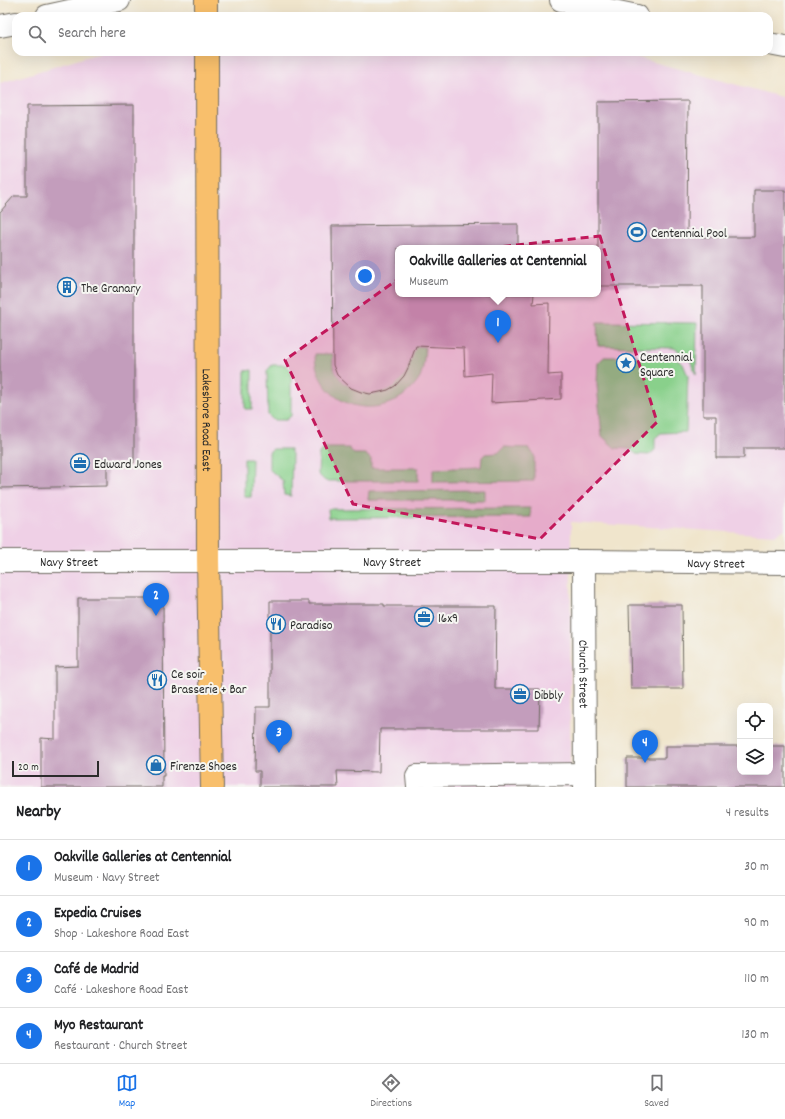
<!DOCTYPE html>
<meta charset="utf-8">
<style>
body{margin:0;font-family:Dekko,sans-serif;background:#f6f6f6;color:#202124}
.controls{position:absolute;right:12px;bottom:12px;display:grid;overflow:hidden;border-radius:8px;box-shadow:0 4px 16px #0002}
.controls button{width:36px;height:36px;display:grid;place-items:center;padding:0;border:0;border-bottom:1px solid #e0e0e0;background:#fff;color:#202124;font:20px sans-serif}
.scale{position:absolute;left:12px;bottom:10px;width:87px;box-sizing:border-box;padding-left:4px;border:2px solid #2b2b2b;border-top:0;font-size:11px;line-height:14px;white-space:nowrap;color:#2b2b2b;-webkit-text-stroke:3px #f6f6f2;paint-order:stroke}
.you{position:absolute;left:365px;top:276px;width:14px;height:14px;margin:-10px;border:3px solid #fff;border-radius:50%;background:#1a73e8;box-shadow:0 0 0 6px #1a73e833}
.badge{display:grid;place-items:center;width:26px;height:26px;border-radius:50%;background:#1a73e8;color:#fff;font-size:13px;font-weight:700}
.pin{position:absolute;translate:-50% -33px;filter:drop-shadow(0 1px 2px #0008)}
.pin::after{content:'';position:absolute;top:21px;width:14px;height:12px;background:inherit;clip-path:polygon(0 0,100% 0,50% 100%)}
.popup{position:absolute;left:395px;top:245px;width:206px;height:52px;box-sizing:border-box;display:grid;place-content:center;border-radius:8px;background:#fff;filter:drop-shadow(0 1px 3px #0005);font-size:13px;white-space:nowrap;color:#757577}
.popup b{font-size:15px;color:#202124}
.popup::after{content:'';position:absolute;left:50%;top:100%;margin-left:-8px;border:8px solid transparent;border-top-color:#fff}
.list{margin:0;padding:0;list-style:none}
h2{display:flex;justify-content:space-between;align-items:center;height:52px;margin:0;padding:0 16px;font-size:17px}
h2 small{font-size:13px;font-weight:400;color:#757577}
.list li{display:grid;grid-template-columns:26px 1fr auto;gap:12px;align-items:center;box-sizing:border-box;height:56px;padding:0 16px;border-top:1px solid #e0e0e0}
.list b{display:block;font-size:15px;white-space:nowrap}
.list p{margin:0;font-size:13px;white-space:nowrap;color:#757577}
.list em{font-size:13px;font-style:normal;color:#757577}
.icon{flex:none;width:22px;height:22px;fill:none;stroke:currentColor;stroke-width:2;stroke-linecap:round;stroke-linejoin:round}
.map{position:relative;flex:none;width:785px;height:787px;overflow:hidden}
.search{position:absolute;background:#fff;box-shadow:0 4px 16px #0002;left:12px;right:12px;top:12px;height:44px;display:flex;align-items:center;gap:10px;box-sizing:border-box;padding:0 14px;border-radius:12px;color:#757577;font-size:15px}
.sheet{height:276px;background:#fff}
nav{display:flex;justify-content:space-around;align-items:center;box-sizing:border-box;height:56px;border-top:1px solid #e0e0e0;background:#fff;font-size:11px;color:#757577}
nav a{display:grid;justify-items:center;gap:2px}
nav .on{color:#1a73e8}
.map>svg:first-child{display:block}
.built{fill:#efd0e6;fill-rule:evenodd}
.green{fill:#89d08b;stroke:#5a7e5b}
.building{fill:#c39dbc}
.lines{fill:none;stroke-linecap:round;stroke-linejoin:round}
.minor-casing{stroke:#706c63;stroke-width:24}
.major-casing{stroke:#706c63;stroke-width:24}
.minor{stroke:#fff;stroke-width:22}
.major{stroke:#f8bf6c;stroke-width:22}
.marked{fill:#c2185b;fill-opacity:0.2;stroke:#c2185b;stroke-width:3;stroke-dasharray:8 5;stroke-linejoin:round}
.labels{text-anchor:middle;stroke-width:4;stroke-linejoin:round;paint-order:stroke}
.poi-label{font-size:13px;fill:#2b2b2b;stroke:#f6f6f2;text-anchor:start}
.street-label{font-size:13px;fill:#2b2b2b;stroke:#f6f6f2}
</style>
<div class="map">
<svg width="785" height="787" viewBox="0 0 785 787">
<rect width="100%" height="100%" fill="#f6f6f2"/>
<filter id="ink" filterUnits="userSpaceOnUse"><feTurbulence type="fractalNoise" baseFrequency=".025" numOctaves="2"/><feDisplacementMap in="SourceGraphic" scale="8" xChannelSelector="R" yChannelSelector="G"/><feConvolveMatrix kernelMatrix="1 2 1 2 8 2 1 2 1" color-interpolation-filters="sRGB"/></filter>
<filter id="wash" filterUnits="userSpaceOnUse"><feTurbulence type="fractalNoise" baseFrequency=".012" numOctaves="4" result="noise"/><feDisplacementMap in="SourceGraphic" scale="16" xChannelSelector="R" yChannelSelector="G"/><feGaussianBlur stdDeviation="0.9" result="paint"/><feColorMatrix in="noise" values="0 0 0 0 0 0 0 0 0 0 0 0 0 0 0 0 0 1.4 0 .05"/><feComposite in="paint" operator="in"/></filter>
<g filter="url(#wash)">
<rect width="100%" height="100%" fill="#f0e5cc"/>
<path class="built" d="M 103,52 L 617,52 L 785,98 L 785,529 L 775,535 L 571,522 L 570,787 L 0,787 L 0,83 ZM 398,248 L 598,248 L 598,294 L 398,294 Z"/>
<path class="green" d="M 597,322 L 697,323 L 696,375 L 691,362 L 685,355 L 674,348 L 598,346 Z
M 411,346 L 425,347 C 424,357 424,367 420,377 C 416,384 410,390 404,395 C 367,423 315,400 315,354 L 333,354 C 333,358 332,362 333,366 C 340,388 368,400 388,390 C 393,388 396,384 400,380 C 405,375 409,369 410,362 C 411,357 411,351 411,346 Z
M 604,357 L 673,357 L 683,364 L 688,376 L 686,432 L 661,433 L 655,438 L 655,450 L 649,455 L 636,454 L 630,449 L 615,448 L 602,436 L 597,385 L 598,363 Z
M 272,365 L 286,365 L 291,370 L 291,416 L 286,420 L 273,420 L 268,415 L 267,371 Z
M 252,370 L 252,409 L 245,409 L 245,371 Z
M 504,447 L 529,448 L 534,455 L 534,481 L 433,482 L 433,469 L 481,467 L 482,457 L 485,454 L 498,453 Z
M 326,448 L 349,448 L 354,454 L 365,454 L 371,459 L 371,468 L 418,468 L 418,481 L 325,481 L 318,474 L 319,453 Z
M 273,449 L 289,449 L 292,454 L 291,496 L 284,495 L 283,481 L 269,469 L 269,452 Z
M 244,459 L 252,459 L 251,497 L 244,497 Z
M 485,490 L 485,500 L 368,500 L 369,491 Z
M 530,508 L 531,517 L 329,518 L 328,509 Z"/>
<g id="blocks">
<path class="building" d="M 688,101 L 687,237 L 754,237 L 754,190 L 785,190 L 785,448 L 744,448 L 744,458 L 716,458 L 716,416 L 703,416 L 703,286 L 598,286 L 598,102 Z
M 134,105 L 134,463 L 107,463 L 107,486 L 0,488 L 0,212 L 14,196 L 27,196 L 27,106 Z
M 518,224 L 518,248 L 398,248 L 398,294 L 534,294 L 533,304 L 549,303 L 548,375 L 561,374 L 561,399 L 491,403 L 492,373 L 465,376 L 464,348 L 416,346 L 408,368 L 404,376 L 395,386 L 388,390 L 380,392 L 370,394 L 361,392 L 351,388 L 337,375 L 333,365 L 332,226 Z
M 78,598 L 163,598 L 164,776 L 162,776 L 162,787 L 41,787 L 41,738 L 55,739 L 55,667 L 78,666 Z
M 270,601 L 309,601 L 309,604 L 384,604 L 384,606 L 496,606 L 495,689 L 540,689 L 539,729 L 380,729 L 379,772 L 337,771 L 338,787 L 260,787 L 260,771 L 255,771 L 256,707 L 270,707 Z
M 629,605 L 682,605 L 683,689 L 631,689 Z
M 665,746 L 740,746 L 740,772 L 770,772 L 770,746 L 785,746 L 785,787 L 627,787 L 627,758 L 665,758 Z"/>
</g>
</g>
<g filter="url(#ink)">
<use href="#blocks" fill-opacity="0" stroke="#706c63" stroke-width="1"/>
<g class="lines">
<defs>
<g id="minor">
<path d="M 561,0 L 637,16"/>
<path d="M 47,16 L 119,0"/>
<path d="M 0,26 L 16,23"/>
<path d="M 769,44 L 785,47"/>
<path id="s1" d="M 0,561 L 584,561 L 785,563"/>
<path id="s2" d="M 584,561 L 585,787"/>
<path d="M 418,787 L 417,776 L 585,774"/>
</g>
<g id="major">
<path d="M 206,0 L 206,16"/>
<path id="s3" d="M 207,52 L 208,560 L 212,787"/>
</g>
</defs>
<use href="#minor" class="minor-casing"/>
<use href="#major" class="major-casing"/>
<use href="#minor" class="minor"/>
<use href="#major" class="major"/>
</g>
</g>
<path class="marked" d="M 600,236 L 657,422 L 540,539 L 353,504 L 285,360 L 433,254 Z"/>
<defs>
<symbol id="stadium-ring" viewBox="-11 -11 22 22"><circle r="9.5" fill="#f6f6f2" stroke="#1f6fb2" stroke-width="1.5"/><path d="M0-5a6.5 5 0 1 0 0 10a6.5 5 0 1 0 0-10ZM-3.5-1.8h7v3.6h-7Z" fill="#1f6fb2"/></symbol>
<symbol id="building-ring" viewBox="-11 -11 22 22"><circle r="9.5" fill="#f6f6f2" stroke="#1f6fb2" stroke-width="1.5"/><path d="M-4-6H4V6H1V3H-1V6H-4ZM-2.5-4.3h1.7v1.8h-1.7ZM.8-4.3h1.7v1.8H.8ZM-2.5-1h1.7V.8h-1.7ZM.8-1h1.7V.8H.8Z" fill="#1f6fb2"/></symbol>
<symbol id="sight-ring" viewBox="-11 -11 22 22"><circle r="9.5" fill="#f6f6f2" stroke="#1f6fb2" stroke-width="1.5"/><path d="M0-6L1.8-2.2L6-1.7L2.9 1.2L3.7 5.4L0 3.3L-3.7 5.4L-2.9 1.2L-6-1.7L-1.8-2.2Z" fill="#1f6fb2"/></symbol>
<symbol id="office-ring" viewBox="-11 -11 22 22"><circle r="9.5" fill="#f6f6f2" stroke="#1f6fb2" stroke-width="1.5"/><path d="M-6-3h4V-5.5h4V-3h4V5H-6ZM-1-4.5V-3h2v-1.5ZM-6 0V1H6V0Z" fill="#1f6fb2"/></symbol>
<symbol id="restaurant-ring" viewBox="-11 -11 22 22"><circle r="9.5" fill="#f6f6f2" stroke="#1f6fb2" stroke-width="1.5"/><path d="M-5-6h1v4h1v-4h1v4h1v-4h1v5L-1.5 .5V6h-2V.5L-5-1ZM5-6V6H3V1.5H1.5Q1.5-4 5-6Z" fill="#1f6fb2"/></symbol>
<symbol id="shop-ring" viewBox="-11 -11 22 22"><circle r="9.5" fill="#f6f6f2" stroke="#1f6fb2" stroke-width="1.5"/><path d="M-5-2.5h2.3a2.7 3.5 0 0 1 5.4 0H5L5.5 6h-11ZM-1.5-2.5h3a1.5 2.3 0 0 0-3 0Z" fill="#1f6fb2"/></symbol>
</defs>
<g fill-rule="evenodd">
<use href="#stadium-ring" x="626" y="221" width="22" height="22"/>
<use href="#building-ring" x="56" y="276" width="22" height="22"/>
<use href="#sight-ring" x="615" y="352" width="22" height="22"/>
<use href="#office-ring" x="69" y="452" width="22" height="22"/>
<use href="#office-ring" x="413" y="606" width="22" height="22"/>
<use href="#restaurant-ring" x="265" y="613" width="22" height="22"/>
<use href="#restaurant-ring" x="146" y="669" width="22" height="22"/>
<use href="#office-ring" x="509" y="683" width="22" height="22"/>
<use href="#shop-ring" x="145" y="754" width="22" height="22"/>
</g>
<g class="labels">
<g class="poi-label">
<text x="651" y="237">Centennial Pool</text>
<text x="81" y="292">The Granary</text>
<text x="640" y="361">Centennial<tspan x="640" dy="15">Square</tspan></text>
<text x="94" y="468">Edward Jones</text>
<text x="438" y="622">16x9</text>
<text x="290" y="629">Paradiso</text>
<text x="171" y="678">Ce soir<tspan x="171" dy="15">Brasserie + Bar</tspan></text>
<text x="534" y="699">Dibbly</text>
<text x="170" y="770">Firenze Shoes</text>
</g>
<g class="street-label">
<text dy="5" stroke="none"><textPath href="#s3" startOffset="368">Lakeshore Road East</textPath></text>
<text dy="5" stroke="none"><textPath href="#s1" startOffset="69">Navy Street</textPath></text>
<text dy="5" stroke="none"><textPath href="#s1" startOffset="392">Navy Street</textPath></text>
<text dy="5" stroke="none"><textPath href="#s1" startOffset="716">Navy Street</textPath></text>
<text dy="5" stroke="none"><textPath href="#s2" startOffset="113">Church Street</textPath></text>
</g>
</g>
</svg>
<div class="controls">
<button><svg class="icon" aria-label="locate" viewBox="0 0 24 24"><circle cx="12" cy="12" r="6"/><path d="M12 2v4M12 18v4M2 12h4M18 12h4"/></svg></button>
<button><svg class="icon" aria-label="layers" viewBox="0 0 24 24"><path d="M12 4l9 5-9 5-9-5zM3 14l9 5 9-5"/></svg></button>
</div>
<div class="scale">20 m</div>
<div class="you"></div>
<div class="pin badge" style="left:498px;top:343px">1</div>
<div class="popup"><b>Oakville Galleries at Centennial</b>Museum</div>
<div class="pin badge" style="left:156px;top:616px">2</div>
<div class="pin badge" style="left:279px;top:753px">3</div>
<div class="pin badge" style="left:645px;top:763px">4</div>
<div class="search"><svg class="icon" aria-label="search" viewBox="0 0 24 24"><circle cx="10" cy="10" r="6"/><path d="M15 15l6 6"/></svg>Search here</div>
</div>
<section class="sheet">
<h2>Nearby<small>4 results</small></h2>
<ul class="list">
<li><span class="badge">1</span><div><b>Oakville Galleries at Centennial</b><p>Museum · Navy Street</p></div><em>30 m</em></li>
<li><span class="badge">2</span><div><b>Expedia Cruises</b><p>Shop · Lakeshore Road East</p></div><em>90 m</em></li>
<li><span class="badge">3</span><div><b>Café de Madrid</b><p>Café · Lakeshore Road East</p></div><em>110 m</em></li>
<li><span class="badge">4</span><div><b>Myo Restaurant</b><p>Restaurant · Church Street</p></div><em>130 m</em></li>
</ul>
</section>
<nav>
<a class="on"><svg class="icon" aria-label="map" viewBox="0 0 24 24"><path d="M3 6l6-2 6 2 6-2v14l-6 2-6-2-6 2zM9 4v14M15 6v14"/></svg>Map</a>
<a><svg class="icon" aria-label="directions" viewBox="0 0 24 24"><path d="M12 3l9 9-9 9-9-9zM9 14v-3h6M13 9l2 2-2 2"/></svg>Directions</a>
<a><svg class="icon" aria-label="saved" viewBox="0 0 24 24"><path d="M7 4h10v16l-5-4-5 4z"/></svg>Saved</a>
</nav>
